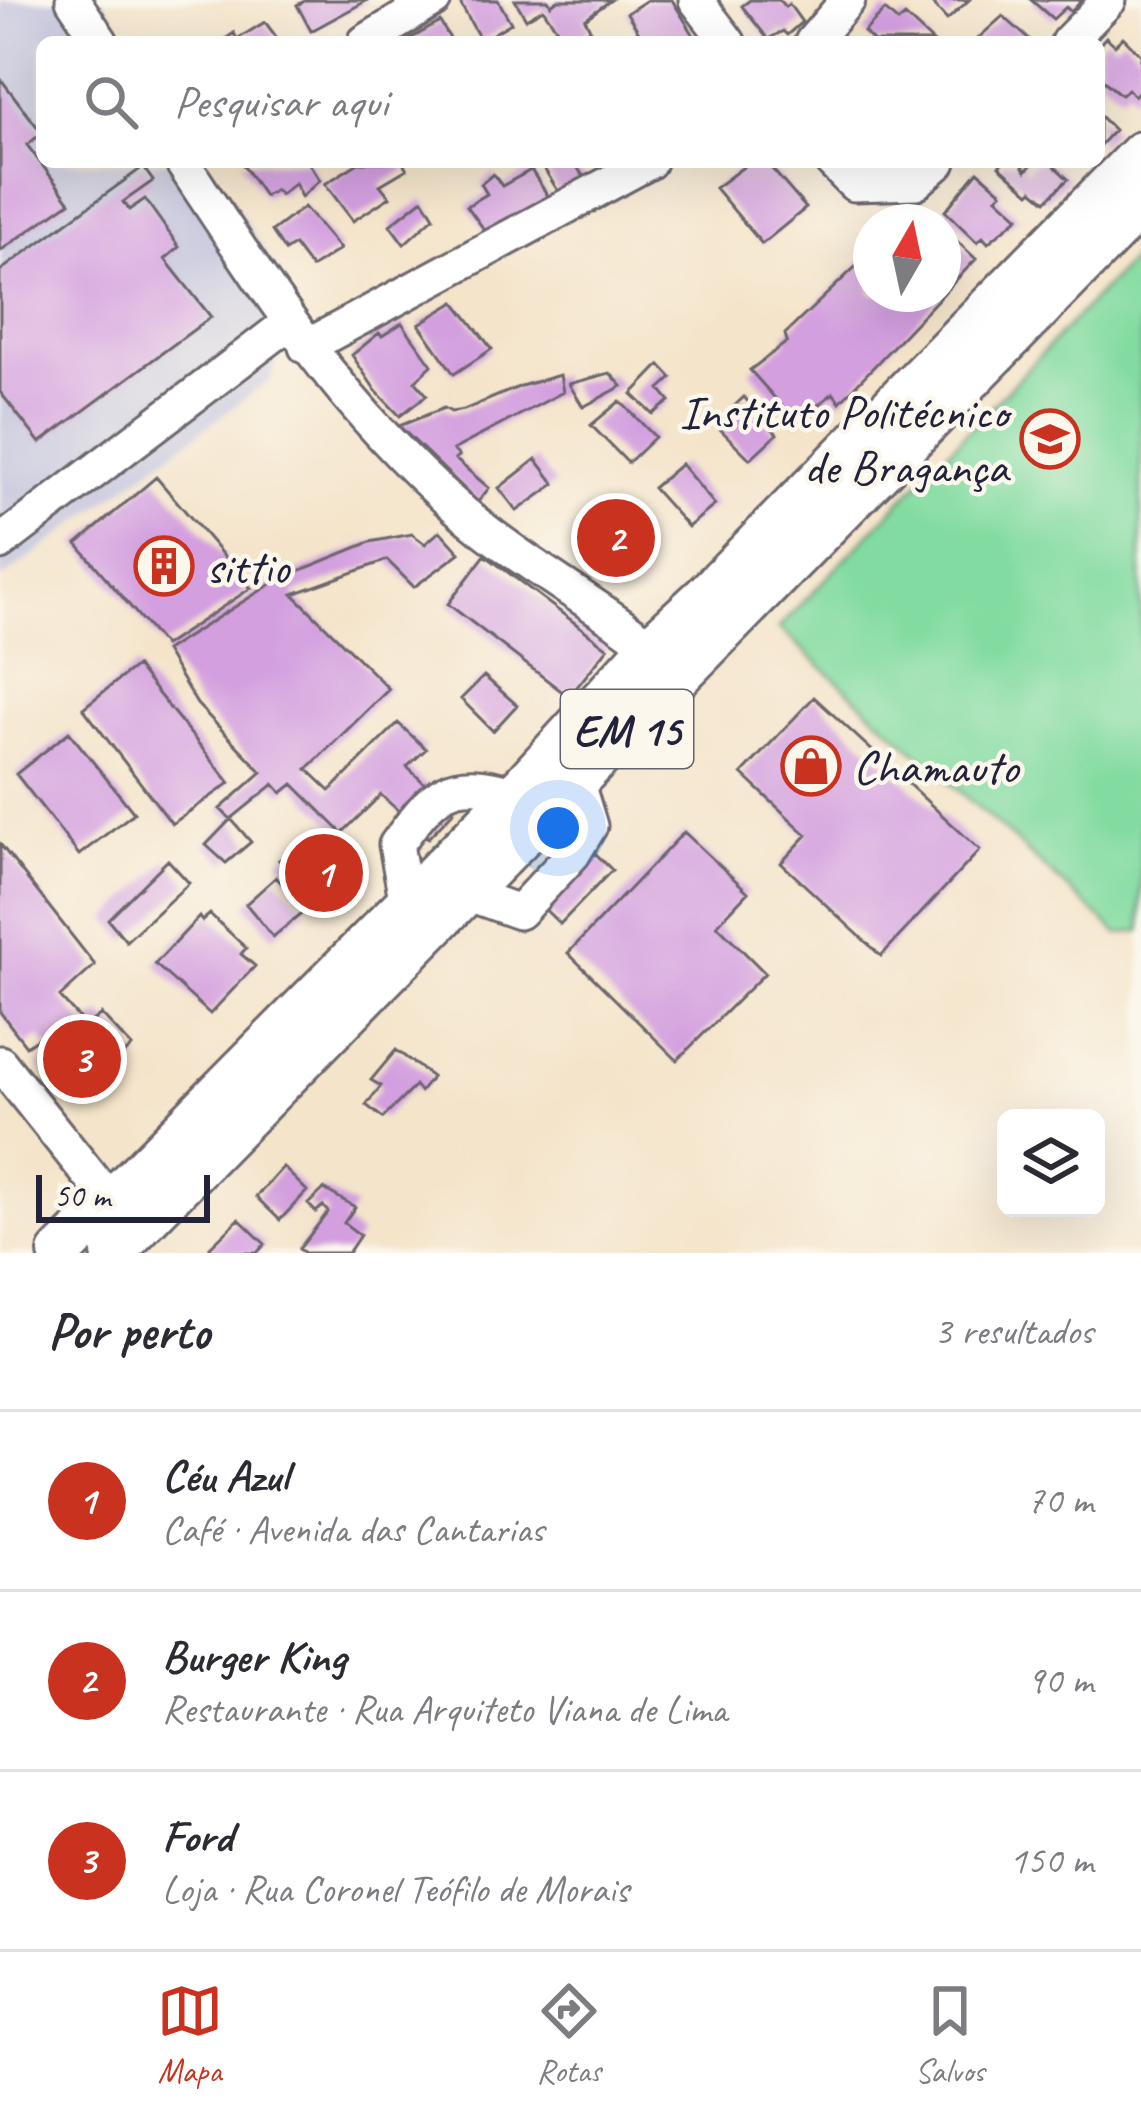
<!DOCTYPE html>
<html lang="pt">
<meta charset="utf-8">
<style>
body{margin:0;font-family:Caveat,sans-serif;background:#f2f2f3;color:#2b2b33}
.controls{position:absolute;right:36px;bottom:36px;display:grid;overflow:hidden;border-radius:18px;box-shadow:0 12px 48px #0002}
.controls button{width:108px;height:108px;display:grid;place-items:center;padding:0;border:0;border-bottom:3px solid #e1e1e2;background:#fff;color:#2b2b33;font:60px sans-serif}
.compass{position:absolute;left:853px;top:204px;width:108px;height:108px;border-radius:50%;background:#fff;box-shadow:0 12px 48px #0002;rotate:9deg}
.scale{position:absolute;left:36px;bottom:30px;width:174px;box-sizing:border-box;padding-left:12px;border:6px solid #22223b;border-top:0;font-size:33px;line-height:42px;white-space:nowrap;color:#22223b;-webkit-text-stroke:9px #fbf7ec;paint-order:stroke}
.you{position:absolute;left:558px;top:828px;width:42px;height:42px;margin:-30px;border:9px solid #fff;border-radius:50%;background:#1a73e8;box-shadow:0 0 0 18px #1a73e833}
.badge{display:grid;place-items:center;width:78px;height:78px;border-radius:50%;background:#c8321e;color:#fff;font-size:39px;font-weight:700}
.pin{position:absolute;translate:-50% -50%;border:6px solid #fff;box-shadow:0 3px 12px #0006}
.list{margin:0;padding:0;list-style:none}
h2{display:flex;justify-content:space-between;align-items:center;height:156px;margin:0;padding:0 48px;font-size:51px}
h2 small{font-size:39px;font-weight:400;color:#7c7c81}
.list li{display:grid;grid-template-columns:78px 1fr auto;gap:36px;align-items:center;box-sizing:border-box;height:180px;padding:0 48px;border-top:3px solid #e1e1e2}
.list b{display:block;font-size:45px;white-space:nowrap}
.list p{margin:0;font-size:39px;white-space:nowrap;color:#7c7c81}
.list em{font-size:39px;font-style:normal;color:#7c7c81}
.icon{flex:none;width:66px;height:66px;fill:none;stroke:currentColor;stroke-width:2;stroke-linecap:round;stroke-linejoin:round}
.map{position:relative;flex:none;width:1141px;height:1253px;overflow:hidden}
.search{position:absolute;background:#fff;box-shadow:0 12px 48px #0002;left:36px;right:36px;top:36px;height:132px;display:flex;align-items:center;gap:30px;box-sizing:border-box;padding:0 42px;border-radius:18px;color:#7c7c81;font-size:45px}
.sheet{height:696px;background:#fff}
nav{display:flex;justify-content:space-around;align-items:center;box-sizing:border-box;height:168px;border-top:3px solid #e1e1e2;background:#fff;font-size:33px;color:#7c7c81}
nav a{display:grid;justify-items:center;gap:6px}
nav .on{color:#c8321e}
.map>svg:first-child{display:block}
.industrial{fill:#c1c2dd}
.green{fill:#82dba0;stroke:#527e6e;stroke-width:3}
.building{fill:#d39fdf}
.lines{fill:none;stroke-linecap:round;stroke-linejoin:round}
.minor-casing{stroke:#6c666d;stroke-width:39}
.major-casing{stroke:#6c666d;stroke-width:48}
.minor{stroke:#fff;stroke-width:33}
.major{stroke:#fff;stroke-width:42}
.labels{text-anchor:middle;stroke-width:9;stroke-linejoin:round;paint-order:stroke}
.shield{fill:#fbf7ec;stroke:#636270;stroke-width:3}
.shield-label{font-size:45px;font-weight:bold;fill:#22223b}
.poi-label{font-size:48px;fill:#22223b;stroke:#fbf7ec;text-anchor:start}
</style>
<div class="map">
<svg width="1141" height="1253" viewBox="0 0 1141 1253">
<rect width="100%" height="100%" fill="#fbf7ec"/>
<filter id="ink" filterUnits="userSpaceOnUse"><feTurbulence type="fractalNoise" baseFrequency=".00833" numOctaves="2"/><feDisplacementMap in="SourceGraphic" scale="24" xChannelSelector="R" yChannelSelector="G"/><feConvolveMatrix kernelMatrix="1 2 1 2 8 2 1 2 1" color-interpolation-filters="sRGB"/></filter>
<filter id="wash" filterUnits="userSpaceOnUse"><feTurbulence type="fractalNoise" baseFrequency=".004" numOctaves="4" result="noise"/><feDisplacementMap in="SourceGraphic" scale="48" xChannelSelector="R" yChannelSelector="G"/><feGaussianBlur stdDeviation="2.7" result="paint"/><feColorMatrix in="noise" values="0 0 0 0 0 0 0 0 0 0 0 0 0 0 0 0 0 1.4 0 .05"/><feComposite in="paint" operator="in"/></filter>
<g filter="url(#wash)">
<rect width="100%" height="100%" fill="#f4e4ca"/>
<path class="industrial" d="M 0,0 L 103,0 L 130,42 L 42,42 L 42,162 L 207,162 L 292,294 L 271,379 L 0,580 Z"/>
<path class="green" d="M 1141,250 L 1141,931 L 1118,934 L 779,628 Z"/>
<g id="blocks">
<path class="building" d="M 307,0 L 368,0 L 311,31 L 297,5 Z
M 466,0 L 498,0 L 511,23 L 481,41 L 460,3 Z
M 515,0 L 548,0 L 551,5 L 558,0 L 611,0 L 585,19 L 590,29 L 573,42 L 566,42 L 543,9 L 526,19 Z
M 647,0 L 672,0 L 698,42 L 645,42 L 627,13 Z
M 750,0 L 779,0 L 785,7 L 789,4 L 802,22 L 787,35 L 783,31 L 768,39 L 742,6 Z
M 929,0 L 969,0 L 947,20 Z
M 1031,0 L 1082,0 L 1071,12 L 1066,7 L 1053,19 Z
M 885,10 L 898,22 L 905,16 L 933,42 L 874,42 L 864,32 Z
M 1003,16 L 1032,42 L 974,42 Z
M 265,22 L 280,42 L 221,42 L 234,33 L 237,39 Z
M 440,22 L 452,42 L 405,42 Z
M 1106,37 L 1115,45 L 1123,37 L 1141,55 L 1141,89 L 1134,96 L 1128,89 L 1121,95 L 1099,77 L 1099,45 Z
M 0,78 L 42,133 L 27,145 L 70,202 L 0,251 Z
M 1099,115 L 1114,130 L 1099,146 Z
M 241,162 L 308,162 L 320,180 L 301,197 L 295,183 L 280,195 L 276,190 L 264,196 Z
M 360,162 L 402,162 L 407,169 L 380,185 L 390,197 L 353,221 L 325,184 Z
M 540,162 L 574,162 L 588,184 L 563,199 Z
M 750,162 L 766,162 L 806,208 L 762,244 L 715,188 Z
M 1003,162 L 1027,162 L 1023,167 L 1026,171 L 1034,162 L 1050,162 L 1068,179 L 1046,201 L 1033,190 L 1030,193 L 999,166 Z
M 143,167 L 153,181 L 123,202 L 129,210 L 145,199 L 179,247 L 165,259 L 211,317 L 40,443 L 0,392 L 0,271 Z
M 531,170 L 552,202 L 488,235 L 467,206 L 487,194 L 481,184 L 493,174 L 502,186 Z
M 978,171 L 1002,192 L 997,197 L 1019,217 L 988,243 L 983,237 L 977,242 L 945,211 Z
M 423,199 L 434,217 L 404,244 L 390,225 Z
M 304,207 L 340,249 L 311,268 L 294,245 L 285,251 L 272,231 Z
M 943,228 L 976,259 L 840,402 L 833,393 L 797,423 L 750,370 L 787,342 L 785,334 L 871,252 L 871,294 L 943,294 Z
M 455,302 L 492,349 L 454,374 L 419,324 Z
M 402,323 L 432,365 L 415,381 L 427,395 L 400,416 L 376,391 L 352,355 L 379,333 L 382,336 Z
M 660,365 L 672,378 L 660,389 L 670,401 L 653,414 L 632,394 Z
M 610,373 L 622,386 L 583,407 L 569,384 Z
M 560,375 L 563,392 L 453,450 L 459,456 L 455,459 L 489,488 L 478,502 L 399,426 L 444,408 L 451,412 L 464,410 L 521,386 Z
M 744,397 L 777,434 L 750,459 L 715,424 Z
M 620,401 L 655,437 L 628,463 L 591,425 Z
M 536,459 L 555,484 L 517,511 L 499,488 Z
M 681,464 L 715,505 L 688,527 L 653,488 Z
M 156,477 L 251,588 L 164,646 L 77,544 Z
M 440,531 L 460,553 L 414,587 L 387,560 L 293,594 L 389,689 L 307,769 L 330,791 L 398,723 L 426,749 L 407,767 L 454,811 L 428,838 L 381,795 L 342,833 L 293,784 L 282,793 L 274,784 L 231,819 L 220,809 L 262,772 L 197,704 L 165,651 L 279,579 L 370,542 L 412,534 L 425,544 Z
M 485,555 L 608,648 L 569,697 L 448,604 Z
M 136,666 L 230,783 L 172,824 L 83,708 Z
M 484,676 L 517,705 L 493,731 L 461,699 Z
M 814,697 L 980,850 L 881,956 L 781,863 L 807,835 L 742,774 Z
M 69,732 L 134,813 L 79,855 L 16,774 Z
M 231,819 L 251,842 L 226,863 L 206,845 Z
M 684,832 L 748,892 L 717,925 L 765,973 L 677,1060 L 568,953 Z
M 310,837 L 339,874 L 313,900 L 286,874 L 291,872 L 279,860 Z
M 0,844 L 95,965 L 60,997 L 86,1026 L 101,1014 L 132,1047 L 72,1099 L 39,1067 L 54,1052 L 39,1037 L 26,1046 L 0,1012 Z
M 595,853 L 612,870 L 560,924 L 523,888 L 567,883 Z
M 168,860 L 189,883 L 126,941 L 108,919 Z
M 276,877 L 306,910 L 273,937 L 246,904 Z
M 210,914 L 246,948 L 241,954 L 255,966 L 210,1014 L 155,964 L 199,917 L 202,921 Z
M 396,1050 L 432,1077 L 420,1092 L 415,1086 L 383,1118 L 366,1105 L 381,1086 L 371,1080 Z
M 283,1167 L 307,1191 L 280,1220 L 256,1197 Z
M 324,1189 L 355,1207 L 344,1223 L 360,1235 L 348,1253 L 305,1253 L 299,1249 L 328,1212 L 323,1206 L 316,1212 L 308,1204 Z
M 239,1219 L 265,1244 L 257,1253 L 216,1253 L 210,1247 Z"/>
</g>
</g>
<g filter="url(#ink)">
<use href="#blocks" fill-opacity="0" stroke="#6c666d" stroke-width="3"/>
<g class="lines">
<defs>
<path id="minor" d="M 73,0 L 101,42
M 696,0 L 728,42
M 365,42 L 434,0
M 812,42 L 848,0
M 1068,42 L 1109,0
M 182,162 C 267,290 337,402 454,505 C 521,564 602,605 670,662
M 832,162 L 854,184 L 916,182 L 939,162
M 306,347 L 649,162
M 0,543 L 289,323
M 466,893 L 519,912 L 573,854 L 590,826 L 576,780
M 407,904 L 396,845 C 434,793 448,773 515,794
M 0,1063 L 126,1221"/>
<path id="major" d="M 60,1253 L 515,794 L 651,646 L 702,599 L 1141,153
M 113,1253 L 1141,205"/>
</defs>
<use href="#minor" class="minor-casing"/>
<use href="#major" class="major-casing"/>
<use href="#minor" class="minor"/>
<use href="#major" class="major"/>
</g>
</g>
<defs>
<symbol id="university-ring" viewBox="-11 -11 22 22"><circle r="9.5" fill="#fbf7ec" stroke="#c8321e" stroke-width="1.5"/><path d="M0-5L7-2L0 1L-7-2ZM-4 1L0 2.5L4 1V4Q0 6-4 4Z" fill="#c8321e"/></symbol>
<symbol id="building-ring" viewBox="-11 -11 22 22"><circle r="9.5" fill="#fbf7ec" stroke="#c8321e" stroke-width="1.5"/><path d="M-4-6H4V6H1V3H-1V6H-4ZM-2.5-4.3h1.7v1.8h-1.7ZM.8-4.3h1.7v1.8H.8ZM-2.5-1h1.7V.8h-1.7ZM.8-1h1.7V.8H.8Z" fill="#c8321e"/></symbol>
<symbol id="shop-ring" viewBox="-11 -11 22 22"><circle r="9.5" fill="#fbf7ec" stroke="#c8321e" stroke-width="1.5"/><path d="M-5-2.5h2.3a2.7 3.5 0 0 1 5.4 0H5L5.5 6h-11ZM-1.5-2.5h3a1.5 2.3 0 0 0-3 0Z" fill="#c8321e"/></symbol>
</defs>
<g fill-rule="evenodd">
<use href="#university-ring" x="1017" y="406" width="66" height="66"/>
<use href="#building-ring" x="131" y="533" width="66" height="66"/>
<use href="#shop-ring" x="778" y="733" width="66" height="66"/>
</g>
<g class="labels">
<rect class="shield" x="561" y="690" width="132" height="78" rx="9"/>
<g class="shield-label">
<text x="627" y="745">EM 15</text>
</g>
<g class="poi-label">
<text x="1008" y="428" text-anchor="end">Instituto Politécnico<tspan x="1008" dy="55">de Bragança</tspan></text>
<text x="206" y="583">sittio</text>
<text x="853" y="783">Chamauto</text>
</g>
</g>
</svg>
<div class="controls">
<button><svg class="icon" aria-label="layers" viewBox="0 0 24 24"><path d="M12 4l9 5-9 5-9-5zM3 14l9 5 9-5"/></svg></button>
</div>
<svg class="compass" viewBox="-18 -18 36 36"><path d="M0-13l5 13h-10z" fill="#e53935"/><path d="M0 13l5-13h-10z" fill="#7c7c81"/></svg>
<div class="scale">50 m</div>
<div class="you"></div>
<div class="pin badge" style="left:324px;top:873px">1</div>
<div class="pin badge" style="left:616px;top:538px">2</div>
<div class="pin badge" style="left:82px;top:1059px">3</div>
<div class="search"><svg class="icon" aria-label="search" viewBox="0 0 24 24"><circle cx="10" cy="10" r="6"/><path d="M15 15l6 6"/></svg>Pesquisar aqui</div>
</div>
<section class="sheet">
<h2>Por perto<small>3 resultados</small></h2>
<ul class="list">
<li><span class="badge">1</span><div><b>Céu Azul</b><p>Café · Avenida das Cantarias</p></div><em>70 m</em></li>
<li><span class="badge">2</span><div><b>Burger King</b><p>Restaurante · Rua Arquiteto Viana de Lima</p></div><em>90 m</em></li>
<li><span class="badge">3</span><div><b>Ford</b><p>Loja · Rua Coronel Teófilo de Morais</p></div><em>150 m</em></li>
</ul>
</section>
<nav>
<a class="on"><svg class="icon" aria-label="map" viewBox="0 0 24 24"><path d="M3 6l6-2 6 2 6-2v14l-6 2-6-2-6 2zM9 4v14M15 6v14"/></svg>Mapa</a>
<a><svg class="icon" aria-label="directions" viewBox="0 0 24 24"><path d="M12 3l9 9-9 9-9-9zM9 14v-3h6M13 9l2 2-2 2"/></svg>Rotas</a>
<a><svg class="icon" aria-label="saved" viewBox="0 0 24 24"><path d="M7 4h10v16l-5-4-5 4z"/></svg>Salvos</a>
</nav>
